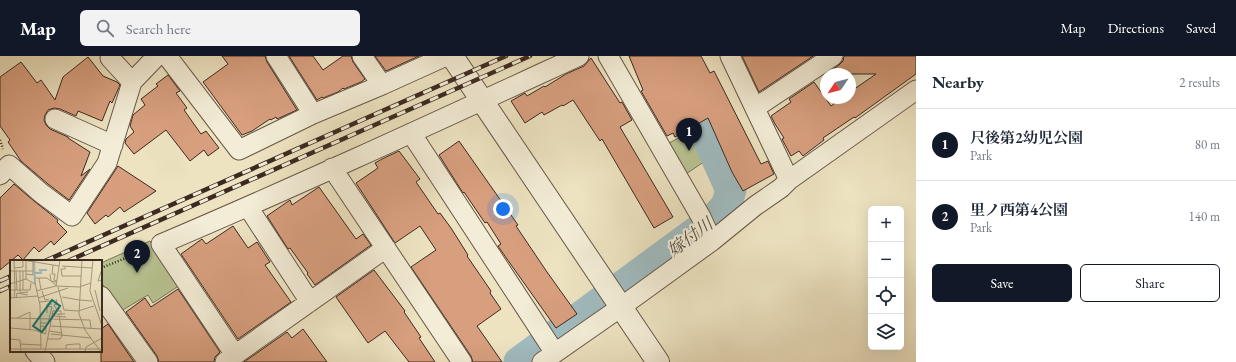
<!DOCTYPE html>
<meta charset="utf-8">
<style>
body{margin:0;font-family:"EB Garamond","Noto Serif JP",serif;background:#f2f2f3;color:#1f2937}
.controls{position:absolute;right:12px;bottom:12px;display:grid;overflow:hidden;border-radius:6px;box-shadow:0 4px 16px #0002}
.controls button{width:36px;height:36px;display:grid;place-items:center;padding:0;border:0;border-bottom:1px solid #e0e1e3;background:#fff;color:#1f2937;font:20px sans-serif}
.compass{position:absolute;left:820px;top:12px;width:36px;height:36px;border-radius:50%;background:#fff;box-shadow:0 4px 16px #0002;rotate:235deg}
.you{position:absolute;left:503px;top:153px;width:14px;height:14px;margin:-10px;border:3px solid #fff;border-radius:50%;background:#1a73e8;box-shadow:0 0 0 6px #1a73e833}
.badge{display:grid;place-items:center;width:26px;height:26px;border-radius:50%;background:#111827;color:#fff;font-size:13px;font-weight:700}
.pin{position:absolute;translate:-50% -33px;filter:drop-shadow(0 1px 2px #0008)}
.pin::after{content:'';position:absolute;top:21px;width:14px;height:12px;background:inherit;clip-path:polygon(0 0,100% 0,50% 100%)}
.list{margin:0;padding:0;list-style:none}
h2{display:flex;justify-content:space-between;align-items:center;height:52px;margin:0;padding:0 16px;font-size:17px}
h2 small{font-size:13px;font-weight:400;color:#747a83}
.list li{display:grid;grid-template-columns:26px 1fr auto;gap:12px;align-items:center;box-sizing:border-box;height:72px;padding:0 16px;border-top:1px solid #e0e1e3}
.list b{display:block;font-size:15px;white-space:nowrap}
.list p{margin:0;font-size:13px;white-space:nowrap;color:#747a83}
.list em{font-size:13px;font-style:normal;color:#747a83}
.actions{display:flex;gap:8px;padding:12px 16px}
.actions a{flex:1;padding:9px 0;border:1px solid #111827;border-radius:6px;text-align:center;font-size:14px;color:#111827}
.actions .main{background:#111827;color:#fff}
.icon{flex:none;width:22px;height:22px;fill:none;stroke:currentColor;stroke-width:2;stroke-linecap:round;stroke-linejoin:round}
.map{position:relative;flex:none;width:916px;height:306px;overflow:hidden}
header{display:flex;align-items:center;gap:24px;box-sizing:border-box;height:56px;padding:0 20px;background:#111827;color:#fff}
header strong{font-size:19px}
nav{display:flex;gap:22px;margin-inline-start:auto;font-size:14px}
.search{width:280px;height:36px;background:#f2f2f3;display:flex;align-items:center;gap:10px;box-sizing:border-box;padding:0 14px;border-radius:6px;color:#747a83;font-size:15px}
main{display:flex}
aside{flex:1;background:#fff}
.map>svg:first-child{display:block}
.green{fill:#b9c392;stroke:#7a765a}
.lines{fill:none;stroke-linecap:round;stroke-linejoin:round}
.river{stroke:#a0bbbf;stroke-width:31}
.building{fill:#d89f7f;stroke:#3c2a21}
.minor-casing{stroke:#685849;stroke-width:21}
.tertiary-casing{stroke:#685849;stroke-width:24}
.path{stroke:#3c2a21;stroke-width:2.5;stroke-dasharray:1 2;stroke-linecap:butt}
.minor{stroke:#f3edd7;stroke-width:19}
.tertiary{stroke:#f3edd7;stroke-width:22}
.rail-casing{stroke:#3c2a21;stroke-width:4.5}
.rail{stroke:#f3edd7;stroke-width:3;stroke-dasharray:9;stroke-linecap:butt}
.labels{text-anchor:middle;stroke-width:4;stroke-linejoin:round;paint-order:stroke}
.water-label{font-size:17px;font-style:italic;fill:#554e48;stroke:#f3edd7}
.inset-river{fill:none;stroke:#a0bbbf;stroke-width:2}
.inset-road{fill:none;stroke:#a69981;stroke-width:1}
.view{fill:#0f766e;fill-opacity:0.15;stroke:#0f766e;stroke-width:2}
.inset-edge{fill:none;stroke:#3c2a21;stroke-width:2}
</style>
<header>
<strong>Map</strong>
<div class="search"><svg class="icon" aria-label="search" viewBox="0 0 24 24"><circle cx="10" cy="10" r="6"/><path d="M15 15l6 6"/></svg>Search here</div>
<nav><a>Map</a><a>Directions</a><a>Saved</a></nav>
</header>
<main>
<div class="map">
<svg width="916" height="306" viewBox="0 0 916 306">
<rect width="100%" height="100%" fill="#ede3c1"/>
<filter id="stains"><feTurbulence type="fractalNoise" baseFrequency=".005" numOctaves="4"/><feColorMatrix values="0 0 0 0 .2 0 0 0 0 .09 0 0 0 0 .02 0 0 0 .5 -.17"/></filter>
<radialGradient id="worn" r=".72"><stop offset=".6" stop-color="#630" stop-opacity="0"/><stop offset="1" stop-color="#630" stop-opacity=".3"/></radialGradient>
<path class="green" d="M 694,74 L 708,103 L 686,118 L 669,87 Z
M 150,185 L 180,229 L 153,247 L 148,239 L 121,255 L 101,226 L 101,207 Z"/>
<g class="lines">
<path class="river" d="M 519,306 L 715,162 L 726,150 L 731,134 L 670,0"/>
</g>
<path class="building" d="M 222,0 L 265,0 L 267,6 L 297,54 L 277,63 L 276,61 L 271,64 L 270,63 L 252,75 L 242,79 L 203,26 L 228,8 Z
M 289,0 L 313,0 L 323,14 L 343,0 L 351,0 L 353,6 L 365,23 L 361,26 L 344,33 L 343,32 L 338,36 L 323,42 L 322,41 L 317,44 Z
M 375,0 L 419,0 L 386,15 Z
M 629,0 L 701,0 L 710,17 L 714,15 L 761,108 L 768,105 L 774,118 L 743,135 L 732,116 L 708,62 L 675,81 L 673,77 L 667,80 L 641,35 L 643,34 Z
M 742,0 L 813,0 L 759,36 Z
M 844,0 L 916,0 L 916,18 L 855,62 L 854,61 L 823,82 L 824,84 L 803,100 L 799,95 L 791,100 L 782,83 L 784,82 L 775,68 L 771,60 L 791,46 L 789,43 L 814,26 L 831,50 L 842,42 L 850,42 L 850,36 L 876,18 L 826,18 L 839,9 L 843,5 Z
M 88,1 L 103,20 L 117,26 L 120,29 L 112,47 L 110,45 L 102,65 L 78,55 L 76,60 L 60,53 L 54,52 L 48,54 L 45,59 L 44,64 L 46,69 L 50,73 L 68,81 L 68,82 L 90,96 L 81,120 L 90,113 L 69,144 L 48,128 L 21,105 L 8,86 L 10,84 L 0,70 L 0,21 L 21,6 L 37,27 L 41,24 L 55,44 L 63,21 Z
M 591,2 L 620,47 L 622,46 L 632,64 L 620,71 L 673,161 L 654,172 L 602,83 L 600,85 L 573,44 L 563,50 L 562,49 L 544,59 L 542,56 L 525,67 L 511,45 L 525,37 L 527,40 L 544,30 L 545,31 L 566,18 L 584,10 Z
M 168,19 L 180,35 L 176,37 L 187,52 L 184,54 L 201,78 L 206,75 L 219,92 L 208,100 L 204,94 L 190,105 L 166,74 L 134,98 L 125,87 L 126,83 L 134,76 L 130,70 L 133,59 L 145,49 L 141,43 L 158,30 L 156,28 Z
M 459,85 L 518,169 L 516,170 L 547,216 L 577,258 L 556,272 L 507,203 L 498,190 L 501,188 L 487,166 L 485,167 L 464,136 L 463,137 L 439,99 Z
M 399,95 L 420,123 L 416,126 L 438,158 L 440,157 L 451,172 L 468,199 L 467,200 L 491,235 L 490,237 L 501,253 L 477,270 L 502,306 L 473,306 L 471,300 L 411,211 L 436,194 L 420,170 L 395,187 L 356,127 L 378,112 L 375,107 L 382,103 Z
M 118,110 L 156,135 L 124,156 L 120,151 L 108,161 L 106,159 L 95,168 L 87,157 Z
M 14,128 L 34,145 L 58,164 L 57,166 L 67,176 L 54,189 L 51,185 L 39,196 L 34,191 L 23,204 L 18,199 L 0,214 L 0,142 Z
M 319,131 L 356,183 L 363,178 L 371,189 L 315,229 L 307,218 L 308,217 L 290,192 L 288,193 L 267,160 L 290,144 L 292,149 Z
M 233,170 L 248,192 L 257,186 L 270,206 L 265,209 L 291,246 L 238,283 L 181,198 L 202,183 L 206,188 Z
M 374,214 L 405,255 L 404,256 L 421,281 L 419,282 L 435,306 L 409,306 L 385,275 L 368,287 L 336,241 Z
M 178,233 L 220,296 L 215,301 L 214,306 L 159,306 L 157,300 L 126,256 L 145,242 L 151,251 Z
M 108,268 L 134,306 L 101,306 L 101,273 Z
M 303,273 L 327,306 L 244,306 L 287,276 L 292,282 Z"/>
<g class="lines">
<defs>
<path id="minor" d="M 167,0 L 239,94 L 313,58 L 382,29 L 446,0
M 276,0 L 313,58
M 362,0 L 382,29
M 608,0 L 701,161 L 712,185
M 730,0 L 789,124
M 110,2 L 132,26
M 755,52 L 833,0
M 55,63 L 113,89
M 411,77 L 551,291 L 554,297
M 332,112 L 462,306
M 0,119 L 9,109 L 41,137 L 72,160 L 107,107 L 132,26 L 157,0
M 248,151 L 310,246
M 101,240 L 148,306
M 35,295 L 45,306
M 235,299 L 161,188 C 302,128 440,64 579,0
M 225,306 L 386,192
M 542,306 L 621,251 L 712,185 L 755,150 L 781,132 L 789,124 L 916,34"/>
<path id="tertiary" d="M 452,0 L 658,306"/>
</defs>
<use href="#minor" class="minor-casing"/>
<use href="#tertiary" class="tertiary-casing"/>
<path class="path" d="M 0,84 L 3,93
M 101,212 L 146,194"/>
<use href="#minor" class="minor"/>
<use href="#tertiary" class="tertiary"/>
<defs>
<path id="rail" d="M 45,205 L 506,0
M 68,205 L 530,0
M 0,225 L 11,220
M 0,235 L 11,230"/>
</defs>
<use href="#rail" class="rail-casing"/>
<use href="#rail" class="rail"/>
</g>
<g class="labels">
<g class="water-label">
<text transform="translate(690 181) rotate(-37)" y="6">嫁付川</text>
</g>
</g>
<g transform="translate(10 204)">
<rect width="92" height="92" fill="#ede3c1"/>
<path class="inset-river" d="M 22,0 L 24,2 L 25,24M 25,13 L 31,13 L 30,10 L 37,10"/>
<path class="inset-road" d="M 13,0 L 49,6M 72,0 L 69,54 L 75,70 L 91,92M 83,0 L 80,31 L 92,66M 16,1 L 16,19M 43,5 L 42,14 L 45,14 L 44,20 L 47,21M 52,6 L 82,8M 55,6 L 55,9 L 51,9 L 52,16 L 71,16M 4,8 L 13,7 L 13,1M 92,9 L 88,21 L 92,20M 0,11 L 23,11M 6,11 L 7,30M 10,11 L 10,33 L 18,32M 13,11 L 13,30M 16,14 L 23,15 L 23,2M 40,14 L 41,21 L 46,22M 25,18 L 37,18 L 46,25M 29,18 L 31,30M 25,23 L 30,45 L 31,89M 0,24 L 16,19 L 25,24M 0,24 L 1,38M 46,26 L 50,0M 48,27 L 54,50 L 68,51 L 84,46M 1,30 L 5,30 L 4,0M 85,30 L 90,51M 26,31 L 46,26 L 69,27 L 81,23M 32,31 L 35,40 L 39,39M 52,37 L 69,40M 0,38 L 28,36M 4,38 L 5,30 L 20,30 L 21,23M 6,38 L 7,33 L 18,35M 28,38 L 58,28M 46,39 L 47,44 L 44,45 L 48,51M 69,40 L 82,41M 29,42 L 41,41M 37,53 L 37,44 L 42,44M 42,54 L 55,54M 49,54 L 52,76M 42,56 L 56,57M 0,58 L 80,60 L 81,69M 7,58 L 20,52 L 20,70M 31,63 L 38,63 L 42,47 L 37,46M 40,66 L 92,69M 0,68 L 24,70 L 36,74 L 36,67 L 31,66M 39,71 L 52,73M 41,74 L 81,78M 0,79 L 10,80 L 11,92M 38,79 L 50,79 L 52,76M 10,84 L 31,85M 0,89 L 92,89M 56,89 L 56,85 L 65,84 L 70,84 L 70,89M 35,92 L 43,51 L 51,51 L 51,54M 75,92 L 76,87 L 92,78"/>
<path class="view" d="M 42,40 L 50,46 L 32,72 L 23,66 Z"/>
<rect width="92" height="92" class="inset-edge"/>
</g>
<rect width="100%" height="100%" filter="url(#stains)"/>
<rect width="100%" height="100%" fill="url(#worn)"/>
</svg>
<div class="controls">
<button>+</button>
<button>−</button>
<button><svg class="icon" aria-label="locate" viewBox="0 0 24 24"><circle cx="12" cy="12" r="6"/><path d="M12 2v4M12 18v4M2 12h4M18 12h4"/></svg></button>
<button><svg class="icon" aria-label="layers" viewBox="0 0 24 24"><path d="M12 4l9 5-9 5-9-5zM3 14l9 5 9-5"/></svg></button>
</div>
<svg class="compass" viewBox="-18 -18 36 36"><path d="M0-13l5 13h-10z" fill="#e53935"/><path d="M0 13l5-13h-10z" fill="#747a83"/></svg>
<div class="you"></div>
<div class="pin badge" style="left:689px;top:95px">1</div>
<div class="pin badge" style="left:137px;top:217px">2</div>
</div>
<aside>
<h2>Nearby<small>2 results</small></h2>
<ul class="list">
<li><span class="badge">1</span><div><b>尺後第2幼児公園</b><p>Park</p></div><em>80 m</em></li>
<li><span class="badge">2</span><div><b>里ノ西第4公園</b><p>Park</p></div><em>140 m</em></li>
</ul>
<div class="actions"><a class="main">Save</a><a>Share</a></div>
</aside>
</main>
